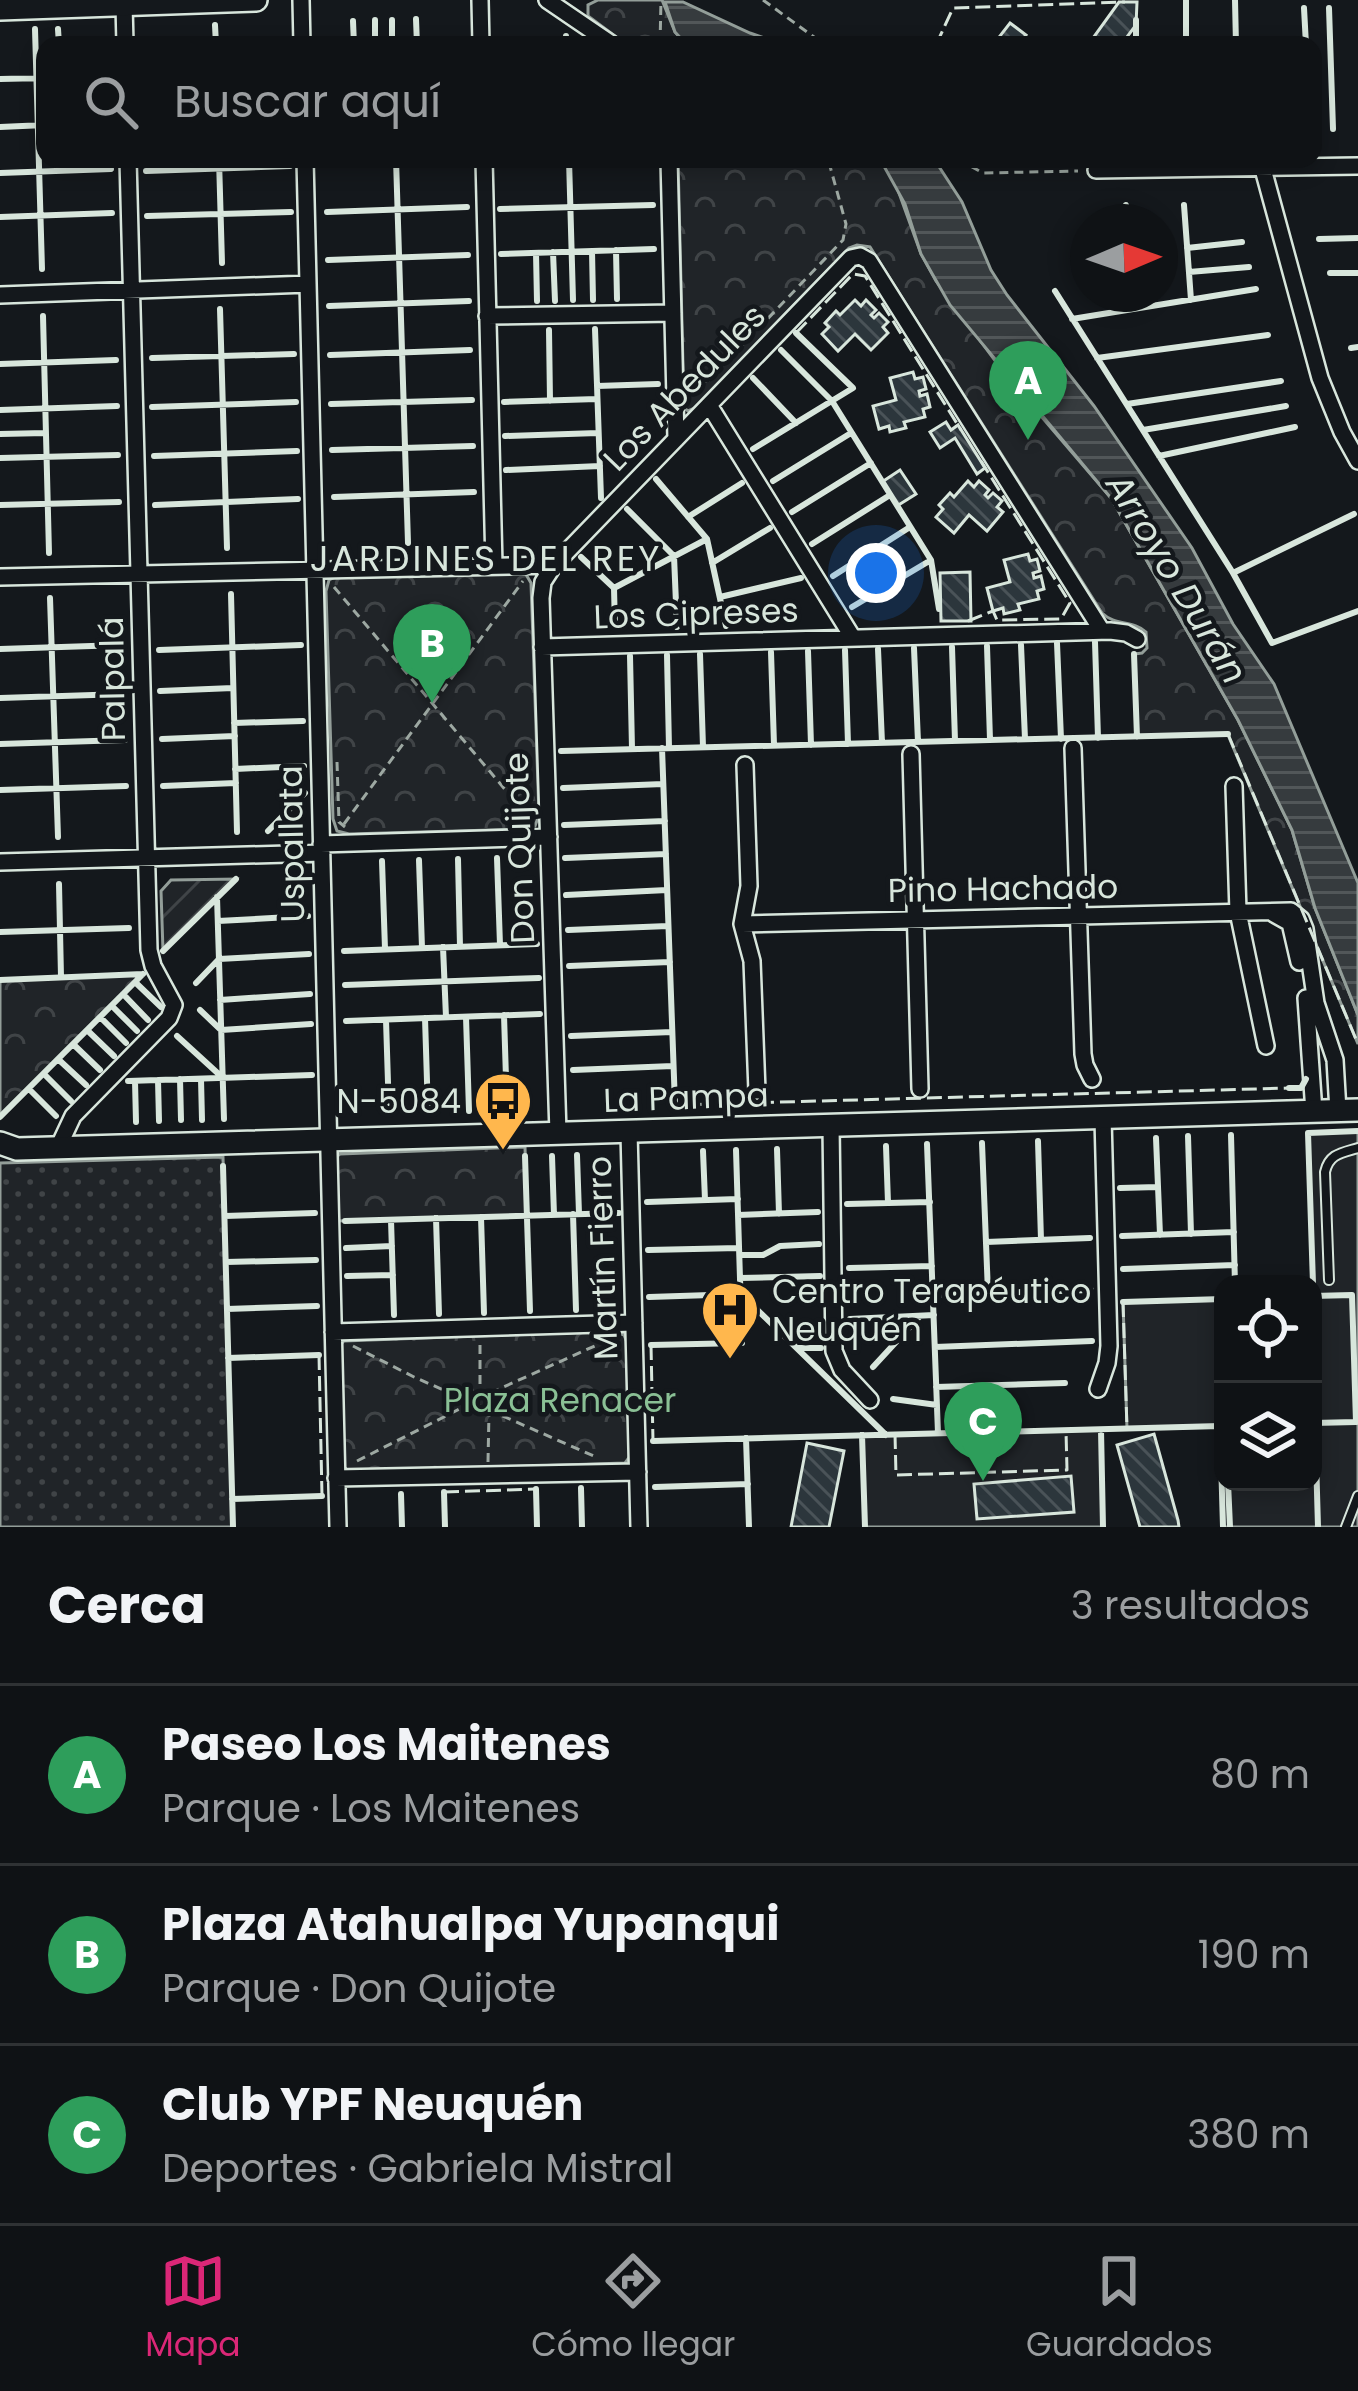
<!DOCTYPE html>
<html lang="es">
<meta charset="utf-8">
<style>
body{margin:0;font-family:Poppins,sans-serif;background:#1d2022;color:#f1f3f6}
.controls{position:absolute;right:36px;bottom:36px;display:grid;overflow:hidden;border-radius:24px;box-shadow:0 6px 18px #0003}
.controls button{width:108px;height:108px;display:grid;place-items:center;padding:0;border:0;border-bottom:3px solid #2f3234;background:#0f1215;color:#f1f3f6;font:60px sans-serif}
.compass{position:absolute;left:1070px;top:204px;width:108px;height:108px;border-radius:50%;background:#0f1215;box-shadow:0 6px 18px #0003;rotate:88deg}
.you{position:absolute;left:876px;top:573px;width:42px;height:42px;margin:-30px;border:9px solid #fff;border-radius:50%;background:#1a73e8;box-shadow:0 0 0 18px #1a73e833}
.badge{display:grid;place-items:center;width:78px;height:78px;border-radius:50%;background:#db2777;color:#fff;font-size:39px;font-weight:700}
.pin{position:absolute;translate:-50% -99px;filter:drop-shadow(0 3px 6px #0008)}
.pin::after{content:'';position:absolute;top:63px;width:42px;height:36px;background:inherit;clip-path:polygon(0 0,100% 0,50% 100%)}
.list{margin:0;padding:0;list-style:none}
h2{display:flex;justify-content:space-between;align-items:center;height:156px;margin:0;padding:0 48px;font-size:51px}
h2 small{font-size:39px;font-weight:400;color:#9b9ea0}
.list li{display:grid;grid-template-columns:78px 1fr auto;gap:36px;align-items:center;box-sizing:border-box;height:180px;padding:0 48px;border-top:3px solid #2f3234}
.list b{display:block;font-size:45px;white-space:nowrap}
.list p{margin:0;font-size:39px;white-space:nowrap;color:#9b9ea0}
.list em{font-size:39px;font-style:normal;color:#9b9ea0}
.icon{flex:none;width:66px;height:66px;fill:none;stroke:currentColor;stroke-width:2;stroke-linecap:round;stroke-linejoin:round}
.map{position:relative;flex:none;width:1358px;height:1527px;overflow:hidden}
.search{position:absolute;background:#0f1215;box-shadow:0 6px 18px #0003;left:36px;right:36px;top:36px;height:132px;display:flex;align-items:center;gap:30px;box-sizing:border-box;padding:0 42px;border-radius:24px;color:#9b9ea0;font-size:45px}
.sheet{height:696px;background:#0f1215}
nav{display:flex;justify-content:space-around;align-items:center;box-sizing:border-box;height:168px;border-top:3px solid #2f3234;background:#0f1215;font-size:33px;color:#9b9ea0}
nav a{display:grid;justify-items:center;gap:6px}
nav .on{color:#db2777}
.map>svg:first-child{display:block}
.grass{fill:url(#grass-dots);stroke:#939e99;stroke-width:3}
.forest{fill:url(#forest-crowns);stroke:#939e99;stroke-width:3}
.garden{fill:url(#garden-furrows);stroke:#939e99;stroke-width:3}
.pitch{fill:#202428;stroke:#939e99;stroke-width:3}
.water{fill:url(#water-rules);stroke:#939e99;stroke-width:3}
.building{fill:url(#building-back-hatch);stroke:#d8e6dc;stroke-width:3}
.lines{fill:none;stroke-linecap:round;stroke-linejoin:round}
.lane-casing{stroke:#d8e6dc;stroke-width:12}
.street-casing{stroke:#d8e6dc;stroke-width:20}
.secondary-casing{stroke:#d8e6dc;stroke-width:26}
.path{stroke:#9da8a2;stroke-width:3;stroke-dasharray:9 6;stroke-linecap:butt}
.lane{stroke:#14181c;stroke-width:8}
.street{stroke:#14181c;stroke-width:15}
.secondary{stroke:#14181c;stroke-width:21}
.fence{stroke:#d8e6dc;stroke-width:3;stroke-dasharray:15 6;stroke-linecap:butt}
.wall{stroke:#d8e6dc;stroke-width:6}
.labels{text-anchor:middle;stroke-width:9;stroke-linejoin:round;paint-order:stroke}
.street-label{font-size:33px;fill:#d8e6dc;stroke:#14181c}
.poi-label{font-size:33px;fill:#d8e6dc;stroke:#14181c;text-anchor:end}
.park-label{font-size:33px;fill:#8ac095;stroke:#14181c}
.neighbourhood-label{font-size:36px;letter-spacing:3px;fill:#d8e6dc;stroke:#14181c}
.water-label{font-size:36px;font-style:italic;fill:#d8e6dc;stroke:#14181c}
</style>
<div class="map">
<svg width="1358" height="1527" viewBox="0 0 1358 1527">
<defs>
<pattern id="grass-dots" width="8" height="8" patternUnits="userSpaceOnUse" patternTransform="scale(3)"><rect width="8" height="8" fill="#202428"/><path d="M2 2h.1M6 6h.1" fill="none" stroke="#404447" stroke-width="1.8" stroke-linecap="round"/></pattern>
<pattern id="forest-crowns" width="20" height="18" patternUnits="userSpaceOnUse" patternTransform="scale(3)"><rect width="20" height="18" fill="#202428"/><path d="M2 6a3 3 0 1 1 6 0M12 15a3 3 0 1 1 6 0" fill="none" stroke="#404447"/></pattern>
<pattern id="garden-furrows" width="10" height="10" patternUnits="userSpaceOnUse" patternTransform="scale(3)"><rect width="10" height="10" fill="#202428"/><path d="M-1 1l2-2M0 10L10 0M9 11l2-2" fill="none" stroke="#404447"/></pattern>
<pattern id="water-rules" width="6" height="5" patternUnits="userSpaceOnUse" patternTransform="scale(3)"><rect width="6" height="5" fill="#363b3e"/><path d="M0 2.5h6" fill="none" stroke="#525759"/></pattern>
<pattern id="building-back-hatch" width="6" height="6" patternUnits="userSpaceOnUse" patternTransform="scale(3)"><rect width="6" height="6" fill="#2c363c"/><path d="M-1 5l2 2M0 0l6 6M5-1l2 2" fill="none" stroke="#4a5358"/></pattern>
</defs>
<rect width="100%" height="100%" fill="#14181c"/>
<path class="grass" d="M 223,1157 L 233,1527 L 0,1527 L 0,1163 Z"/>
<path class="forest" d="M 598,0 L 662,0 L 675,32 L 687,45 L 627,45 L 588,16 L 588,5 Z
M 678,159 L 880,159 L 895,182 L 921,254 L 936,281 L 1005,374 L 1111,498 L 1238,720 L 1292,830 L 1315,908 L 1358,1015 L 1358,1044 L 1228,735 L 1137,737 L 1134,654 L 1142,653 L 1147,648 L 1146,632 C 1133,620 1115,626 1102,613 L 870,247 L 857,245 L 849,248 L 695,408 L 688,411 L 684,408 Z
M 524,571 L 531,583 L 539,815 L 535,826 L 525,829 L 349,834 L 337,831 L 333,819 L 326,591 L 329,580 L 337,576 Z
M 143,974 L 0,1117 L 0,980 Z
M 525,1147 L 527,1216 L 336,1221 L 336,1157 L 340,1154 Z
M 614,1331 L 624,1335 L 628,1345 L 631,1455 L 625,1463 L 349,1472 L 344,1467 L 340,1345 L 344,1341 Z"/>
<path class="garden" d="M 236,879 L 163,951 L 161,891 L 171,880 Z"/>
<path class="pitch" d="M 1358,1131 L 1358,1527 L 1223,1527 L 1219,1427 L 1127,1429 L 1123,1302 L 1223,1299 L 1223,1482 L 1313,1482 L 1313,1284 L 1308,1133 Z
M 1101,1430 L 1103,1527 L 865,1527 L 862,1435 Z"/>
<path class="water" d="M 665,2 L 683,2 L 750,33 L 785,45 L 687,45 L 675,32 Z
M 880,159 L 934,159 L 962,202 L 991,270 L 1007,295 L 1094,406 L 1192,548 L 1233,624 L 1274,684 L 1358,883 L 1358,1015 L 1315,908 L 1292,830 L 1238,720 L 1111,498 L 950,305 L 921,254 L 905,204 Z"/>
<path class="building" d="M 1119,2 L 1137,2 L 1136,25 L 1121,45 L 1088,45 Z
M 1010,23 L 1026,35 L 1018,45 L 993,45 Z
M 855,300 L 861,306 L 866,300 L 876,310 L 871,315 L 874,318 L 879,313 L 888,322 L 883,327 L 888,333 L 871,350 L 855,334 L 838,351 L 822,334 L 829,327 L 825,323 L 836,311 L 840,315 Z
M 913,372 L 915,379 L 923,377 L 926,389 L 919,391 L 920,396 L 927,394 L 930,407 L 923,409 L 925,417 L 904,422 L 906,428 L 890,432 L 889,426 L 879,429 L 873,406 L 896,400 L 890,378 Z
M 946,422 L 951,430 L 958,425 L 985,468 L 977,474 L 955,438 L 940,448 L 930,432 Z
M 900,470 L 916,494 L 897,506 L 882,482 Z
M 968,481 L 974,487 L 979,481 L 989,490 L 985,495 L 988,498 L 993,493 L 1002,501 L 997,507 L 1003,512 L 987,531 L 969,515 L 954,533 L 936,517 L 943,509 L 939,505 L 950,493 L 954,497 Z
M 1028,554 L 1030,561 L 1037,559 L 1040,571 L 1033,573 L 1034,578 L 1041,576 L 1044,589 L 1037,591 L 1039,599 L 1018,604 L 1020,610 L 1004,614 L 1003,608 L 993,611 L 987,588 L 1010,582 L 1004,560 Z
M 970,572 L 971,621 L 941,621 L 940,573 Z
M 1154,1434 L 1178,1520 L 1179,1527 L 1140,1527 L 1117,1445 Z
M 807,1443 L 844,1451 L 829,1527 L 791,1527 Z
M 1071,1476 L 1074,1512 L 977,1519 L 974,1484 Z"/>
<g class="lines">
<defs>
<path id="lane" d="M 1329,1280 L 1325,1172 C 1329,1154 1341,1153 1358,1148
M 1346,1527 L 1358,1496"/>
<path id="street" d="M 301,0 L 302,45
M 480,0 L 481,45
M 547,0 L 613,45
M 124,4 L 125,45
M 305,159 L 338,1527
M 484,159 L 494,566
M 669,159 L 676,439
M 1263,169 L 1320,378 L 1342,432 L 1358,461
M 1096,170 L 1358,166
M 0,295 L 308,284
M 487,316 L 673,313
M 709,405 L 853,638
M 0,577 L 554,565
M 542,647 L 1110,631 L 1126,633 L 1137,639
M 1073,748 L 1083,1054 L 1085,1065 L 1092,1079
M 911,754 L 920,1089
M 745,765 L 749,886 L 742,924 L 752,961 L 757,1091
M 1234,786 L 1238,912 L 1266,1046
M 321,844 L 549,837
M 0,862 L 322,853
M 1274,914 L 1290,923 L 1299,962
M 742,924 L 1291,911 L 1301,919 L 1305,929 L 1316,1003 L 1335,1060 L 1338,1111
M 1306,998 L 1314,1112
M 831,1126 L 834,1351 L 842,1370 L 870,1400
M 629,1132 L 639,1527
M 558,1133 L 541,598 L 543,582 L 554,565 L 851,258 L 860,256 L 869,261 L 1102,631
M 58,1148 L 73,1116 L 169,1018 L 174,1005 L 153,966 L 149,950 L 128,159
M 333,1332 L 634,1323
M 1098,1389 L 1107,1363 L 1109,1346 L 1103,1118
M 336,1478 L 638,1472"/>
<path id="secondary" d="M 0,9 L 256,0
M 0,1143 L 17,1149 L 1358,1110"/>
</defs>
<use href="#lane" class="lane-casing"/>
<use href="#street" class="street-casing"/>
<use href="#secondary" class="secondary-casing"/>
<path class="path" d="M 763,0 L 825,45
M 660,45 L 661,0
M 958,159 L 983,173 L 1078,171
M 692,375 L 701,382 L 709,380 L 843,240 L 846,224 L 828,159
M 334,587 L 530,819
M 337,762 L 339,822 L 345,827
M 344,824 L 523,581
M 353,1346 L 414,1377 L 596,1457
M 480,1399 L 480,1343
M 357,1461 L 499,1389 L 608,1340
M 488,1462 L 489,1412"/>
<use href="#lane" class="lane"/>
<use href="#street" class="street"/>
<use href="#secondary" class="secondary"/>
<path class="fence" d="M 936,45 L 953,8 L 1125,2
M 796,333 L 853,274 L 865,276 L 961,430
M 968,621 L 993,611 L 997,620 L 1061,619 L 1070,603 L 981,461
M 1228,734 L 1358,1044
M 675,1105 L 1289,1088
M 1123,1302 L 1127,1429
M 651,1345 L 653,1441
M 319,1355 L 322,1496
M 981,1432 L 982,1473
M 895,1434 L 896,1475 L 1067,1470 L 1066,1431
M 444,1492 L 536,1489"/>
<path class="wall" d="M 1235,0 L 1236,45
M 1304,8 L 1306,45
M 1329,8 L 1333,129
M 416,19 L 417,45
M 375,20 L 375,45
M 392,20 L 392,45
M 353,21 L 354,45
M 215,25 L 216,45
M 35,29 L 42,269
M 58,29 L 59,45
M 566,36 L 566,45
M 417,43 L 463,42
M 1136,45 L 1136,20
M 1186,45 L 1186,0
M 0,79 L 45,78
M 0,127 L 45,125
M 219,159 L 222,263
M 396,159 L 408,543
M 569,159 L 573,300
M 325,165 L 466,160
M 499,165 L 652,160
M 146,171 L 290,166
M 0,173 L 111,169
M 1126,205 L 1131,222
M 1184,205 L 1191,300
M 500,209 L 653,205
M 327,212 L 467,207
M 147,216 L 291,212
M 0,217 L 112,213
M 1319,239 L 1358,238
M 1187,248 L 1242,242
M 616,250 L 617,299
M 592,251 L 593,300
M 553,252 L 555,301
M 536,253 L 537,301
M 501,254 L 654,249
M 328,260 L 468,255
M 1189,272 L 1249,267
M 1330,273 L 1358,273
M 1055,291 L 1233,573 L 1272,643 L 1358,611
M 329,306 L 469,301
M 220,309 L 227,548
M 43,316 L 49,553
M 1072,319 L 1256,289
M 595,329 L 601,498
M 549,330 L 550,401
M 1351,348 L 1358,347
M 781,350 L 832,401 L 931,560
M 330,355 L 470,350
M 152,358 L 294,354
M 1097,358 L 1268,335
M 0,364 L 116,360
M 753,378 L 796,423
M 597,386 L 658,384
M 504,402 L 597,399
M 331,404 L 472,400
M 1127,404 L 1281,381
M 152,407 L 296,402
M 0,410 L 117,406
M 1143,430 L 1286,406
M 0,434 L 46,433
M 505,436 L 598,433
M 753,449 L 853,388 L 796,333
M 332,450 L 473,446
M 154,456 L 297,451
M 1159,456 L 1295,427
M 0,458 L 118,455
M 506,470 L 600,466
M 656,479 L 707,539 L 726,626
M 773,481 L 851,433
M 334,497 L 474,492
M 0,505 L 119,502
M 155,505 L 298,499
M 627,509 L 674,556 L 677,627
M 792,512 L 871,463
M 688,517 L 742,483
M 812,544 L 890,495
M 581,557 L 614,588 L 615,628
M 712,563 L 770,528
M 1233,573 L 1354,514
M 833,576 L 910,527
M 614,588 L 707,539
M 231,594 L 237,832
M 720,597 L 801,578
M 50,598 L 58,837
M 852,607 L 931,560 L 939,609
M 1095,642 L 1098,738
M 1057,643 L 1061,739
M 1021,645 L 1025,739
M 987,646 L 990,740
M 952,647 L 955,741
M 914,648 L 918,742
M 0,649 L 122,645
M 878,649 L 882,743
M 159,650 L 301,645
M 845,650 L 848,744
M 808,651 L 811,745
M 771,652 L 774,745
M 700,654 L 703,747
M 1134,654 L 1137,737
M 667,655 L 669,748
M 630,656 L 632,749
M 160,691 L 233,688
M 0,698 L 124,694
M 234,723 L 303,721
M 162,739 L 235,736
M 0,744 L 125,740
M 662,748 L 675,1105
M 561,751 L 1228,734
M 235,769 L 304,766
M 163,786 L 236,783
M 563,788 L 663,784
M 0,790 L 126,786
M 564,825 L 665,821
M 268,831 L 305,793
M 497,858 L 500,945
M 565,858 L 666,854
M 458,859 L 460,947
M 419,860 L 422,948
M 382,861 L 385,949
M 59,884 L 61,977
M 566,895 L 667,890
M 217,897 L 224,1119
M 218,921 L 308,916
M 568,930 L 668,926
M 0,932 L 129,928
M 443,947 L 446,1017
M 163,951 L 236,879
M 344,951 L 537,944
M 569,966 L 670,962
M 0,980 L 143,974
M 135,982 L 161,1007
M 196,983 L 219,959 L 309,954
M 345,985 L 539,978
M 123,994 L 148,1020
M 220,1000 L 310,994
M 112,1006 L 137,1031
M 200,1010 L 221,1030 L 311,1024
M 504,1015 L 507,1110
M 100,1017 L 126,1043
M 466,1017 L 469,1111
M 425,1018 L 428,1113
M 386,1020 L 389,1114
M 346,1021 L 540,1014
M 87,1030 L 114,1056
M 177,1036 L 223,1078
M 571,1036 L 672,1032
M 73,1044 L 100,1070
M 58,1059 L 86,1085
M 573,1070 L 673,1066
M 44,1074 L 71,1101
M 180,1079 L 181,1120
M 201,1079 L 202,1120
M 158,1080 L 159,1121
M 128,1081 L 312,1075
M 135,1081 L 136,1122
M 1289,1088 L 1301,1088 L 1306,1079
M 29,1089 L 56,1116
M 0,1117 L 143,974
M 1231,1135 L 1235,1284
M 1188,1136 L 1191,1234
M 1156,1138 L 1160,1235
M 1038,1141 L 1041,1240
M 982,1143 L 988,1293
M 927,1144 L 938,1433
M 886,1146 L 888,1203
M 777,1149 L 779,1214
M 703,1151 L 705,1200
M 577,1155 L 579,1214
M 525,1156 L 530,1311
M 552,1156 L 554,1215
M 223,1166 L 233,1527
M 1120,1188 L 1158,1187
M 647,1202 L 738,1199
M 847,1204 L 930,1202
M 573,1214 L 576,1310
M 738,1215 L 818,1212
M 225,1216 L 315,1213
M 481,1217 L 484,1313
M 436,1218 L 439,1314
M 391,1220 L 394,1315
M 345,1221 L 619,1213
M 1122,1236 L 1234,1232
M 986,1242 L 1090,1238
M 346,1248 L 392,1246
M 648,1250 L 739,1248
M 740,1255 L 763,1255 L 780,1246 L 819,1244
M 226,1262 L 316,1260
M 849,1268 L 932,1266
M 1123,1269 L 1235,1265
M 347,1276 L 393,1275
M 740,1278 L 820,1276
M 1313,1284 L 1308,1133 L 1358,1131
M 933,1295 L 1091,1290
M 1313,1296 L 1352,1295 L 1356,1422 L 1313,1423
M 649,1297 L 741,1294 L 886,1435
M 1123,1302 L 1223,1299
M 227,1309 L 317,1306
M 850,1319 L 934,1315
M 651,1345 L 742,1343 L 736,1150
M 935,1347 L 1092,1341
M 797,1348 L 821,1348
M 228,1358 L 319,1355
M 873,1367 L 920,1316
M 936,1387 L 1065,1383
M 893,1399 L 937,1405
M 1315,1423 L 1318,1527
M 1101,1430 L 1103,1527
M 862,1435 L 865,1527
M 746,1438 L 749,1527
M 653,1441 L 1220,1426 L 1223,1527
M 1228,1482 L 1230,1527
M 655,1487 L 748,1484
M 581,1488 L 582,1527
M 536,1489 L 537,1527
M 444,1492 L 445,1527
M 401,1494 L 402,1527
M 232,1499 L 322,1496"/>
</g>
<defs>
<symbol id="bus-pin" viewBox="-11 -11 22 30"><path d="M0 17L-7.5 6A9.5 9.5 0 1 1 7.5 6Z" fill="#ffb74d" stroke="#14181c"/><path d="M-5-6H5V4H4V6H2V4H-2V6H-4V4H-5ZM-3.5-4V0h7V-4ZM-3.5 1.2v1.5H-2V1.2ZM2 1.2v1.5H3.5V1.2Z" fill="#111"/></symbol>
<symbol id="hospital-pin" viewBox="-11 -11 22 30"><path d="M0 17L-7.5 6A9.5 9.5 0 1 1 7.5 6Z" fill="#ffb74d" stroke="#14181c"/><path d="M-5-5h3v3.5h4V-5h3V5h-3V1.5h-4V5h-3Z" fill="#111"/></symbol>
</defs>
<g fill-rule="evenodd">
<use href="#bus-pin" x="470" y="1068" width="66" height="90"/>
<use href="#hospital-pin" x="697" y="1277" width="66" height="90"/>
</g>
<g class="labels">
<g class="street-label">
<text transform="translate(684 387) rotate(-46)" y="12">Los Abedules</text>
<text transform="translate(696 613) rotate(-2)" y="12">Los Cipreses</text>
<text transform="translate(112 679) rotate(-91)" y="12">Palpalá</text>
<text transform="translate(291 844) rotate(-91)" y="12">Uspallata</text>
<text transform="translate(519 848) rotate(-92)" y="12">Don Quijote</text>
<text transform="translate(1003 888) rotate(-1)" y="12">Pino Hachado</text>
<text transform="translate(686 1097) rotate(-2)" y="12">La Pampa</text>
<text transform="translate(602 1258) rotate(-92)" y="12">Martín Fierro</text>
</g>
<g class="poi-label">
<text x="461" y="1113">N-5084</text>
<text x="772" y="1303" text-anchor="start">Centro Terapéutico<tspan x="772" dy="38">Neuquén</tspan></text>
</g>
<g class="park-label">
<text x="560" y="1412">Plaza Renacer</text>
</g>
<g class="neighbourhood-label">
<text x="486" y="571">JARDINES DEL REY</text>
</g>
<g class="water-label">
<text transform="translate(1177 578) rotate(59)" y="13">Arroyo Durán</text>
</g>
</g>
</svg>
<div class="controls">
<button><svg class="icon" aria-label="locate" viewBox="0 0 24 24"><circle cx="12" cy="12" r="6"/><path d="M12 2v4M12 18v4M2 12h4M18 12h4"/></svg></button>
<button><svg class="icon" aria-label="layers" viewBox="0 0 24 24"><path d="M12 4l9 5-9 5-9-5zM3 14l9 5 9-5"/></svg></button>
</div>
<svg class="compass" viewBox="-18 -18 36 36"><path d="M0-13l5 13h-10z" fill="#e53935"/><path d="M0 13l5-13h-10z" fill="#9b9ea0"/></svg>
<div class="you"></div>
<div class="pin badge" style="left:1028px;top:440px;background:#2e9e5b">A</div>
<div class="pin badge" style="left:432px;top:703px;background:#2e9e5b">B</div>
<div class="pin badge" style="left:983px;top:1481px;background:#2e9e5b">C</div>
<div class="search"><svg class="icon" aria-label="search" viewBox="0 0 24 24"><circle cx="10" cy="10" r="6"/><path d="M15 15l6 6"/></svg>Buscar aquí</div>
</div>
<section class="sheet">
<h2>Cerca<small>3 resultados</small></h2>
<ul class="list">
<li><span class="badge" style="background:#2e9e5b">A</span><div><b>Paseo Los Maitenes</b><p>Parque · Los Maitenes</p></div><em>80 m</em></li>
<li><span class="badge" style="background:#2e9e5b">B</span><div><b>Plaza Atahualpa Yupanqui</b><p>Parque · Don Quijote</p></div><em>190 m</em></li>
<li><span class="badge" style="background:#2e9e5b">C</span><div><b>Club YPF Neuquén</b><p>Deportes · Gabriela Mistral</p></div><em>380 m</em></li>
</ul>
</section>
<nav>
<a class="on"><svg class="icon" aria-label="map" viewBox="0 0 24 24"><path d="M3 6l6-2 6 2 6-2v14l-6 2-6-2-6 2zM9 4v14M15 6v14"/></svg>Mapa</a>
<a><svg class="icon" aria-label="directions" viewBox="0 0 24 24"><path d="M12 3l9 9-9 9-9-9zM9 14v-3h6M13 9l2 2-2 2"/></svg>Cómo llegar</a>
<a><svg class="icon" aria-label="saved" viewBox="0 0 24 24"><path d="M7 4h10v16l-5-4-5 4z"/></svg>Guardados</a>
</nav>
